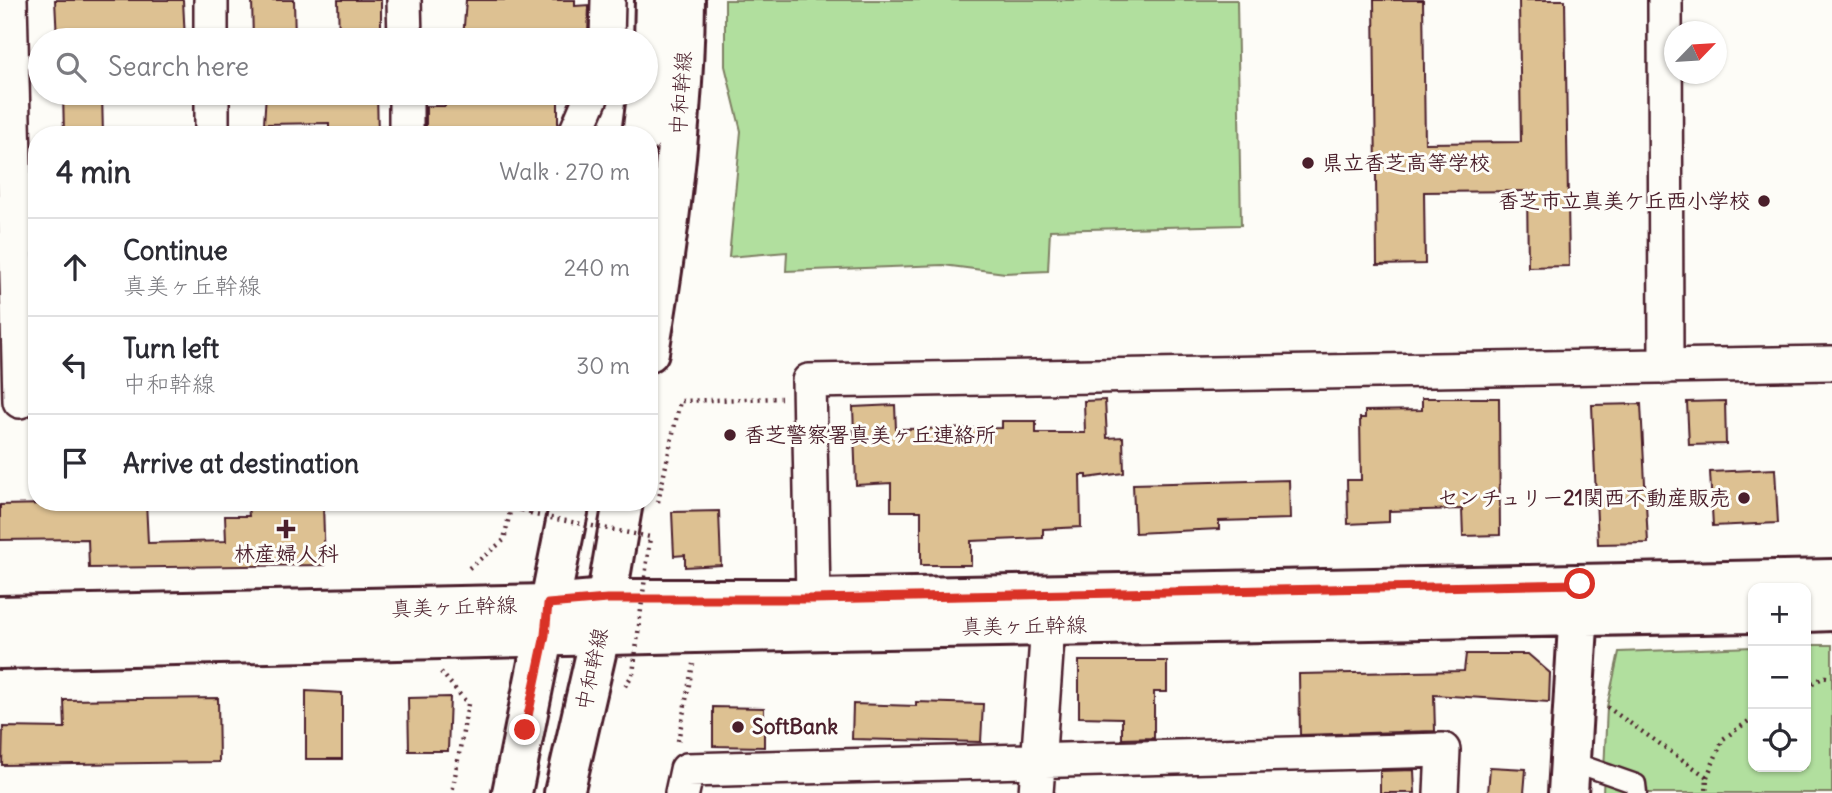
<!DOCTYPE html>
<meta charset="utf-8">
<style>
body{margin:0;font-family:Delius,"Klee One",sans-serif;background:#f7f7f7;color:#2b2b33}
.controls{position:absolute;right:21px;bottom:21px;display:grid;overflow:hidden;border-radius:14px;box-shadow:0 2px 5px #0004}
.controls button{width:63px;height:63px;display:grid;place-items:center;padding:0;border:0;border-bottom:2px solid #e1e1e2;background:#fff;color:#2b2b33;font:35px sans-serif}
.compass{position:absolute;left:1664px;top:21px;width:63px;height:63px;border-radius:50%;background:#fff;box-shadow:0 2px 5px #0004;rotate:65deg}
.stop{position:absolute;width:21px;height:21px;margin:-16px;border:5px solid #d93025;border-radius:50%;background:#fff}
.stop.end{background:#d93025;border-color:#fff;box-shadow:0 2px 7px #0008}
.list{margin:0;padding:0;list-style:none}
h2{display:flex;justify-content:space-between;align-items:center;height:91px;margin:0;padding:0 28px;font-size:30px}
h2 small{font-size:23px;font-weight:400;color:#7c7c81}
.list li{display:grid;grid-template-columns:46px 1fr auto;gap:21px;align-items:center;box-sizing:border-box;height:98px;padding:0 28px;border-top:2px solid #e1e1e2}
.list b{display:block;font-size:26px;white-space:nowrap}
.list p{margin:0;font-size:23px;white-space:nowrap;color:#7c7c81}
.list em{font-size:23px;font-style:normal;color:#7c7c81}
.icon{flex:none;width:38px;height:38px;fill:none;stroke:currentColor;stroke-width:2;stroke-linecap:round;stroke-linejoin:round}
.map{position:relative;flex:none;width:1832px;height:793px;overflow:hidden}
.search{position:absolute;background:#fff;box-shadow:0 2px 5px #0004;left:28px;top:28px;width:630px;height:77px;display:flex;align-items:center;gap:18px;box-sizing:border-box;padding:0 24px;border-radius:38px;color:#7c7c81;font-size:26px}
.panel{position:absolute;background:#fff;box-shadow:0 2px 5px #0004;left:28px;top:126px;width:630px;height:385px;border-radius:28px}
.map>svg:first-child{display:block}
.park{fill:#b1df9e;stroke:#7e7f64;stroke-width:2}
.building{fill:#ddc192;stroke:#4a1f2b;stroke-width:2}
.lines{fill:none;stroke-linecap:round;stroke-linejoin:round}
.service-casing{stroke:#4a1f2b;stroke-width:23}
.minor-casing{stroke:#4a1f2b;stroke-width:38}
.tertiary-casing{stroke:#4a1f2b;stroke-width:44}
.secondary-casing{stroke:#4a1f2b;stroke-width:44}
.path{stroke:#4a1f2b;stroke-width:4.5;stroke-dasharray:2 5;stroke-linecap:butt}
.service{stroke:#fdfcf7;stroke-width:18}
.minor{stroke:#fdfcf7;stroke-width:33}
.tertiary{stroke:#fdfcf7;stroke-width:38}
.secondary{stroke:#fdfcf7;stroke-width:38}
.path-bridge{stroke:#4a1f2b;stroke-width:4.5;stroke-dasharray:2 5;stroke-linecap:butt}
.route{stroke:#d93025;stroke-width:9}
.poi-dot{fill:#4a1f2b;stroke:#fdfcf7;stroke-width:2.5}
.labels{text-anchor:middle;stroke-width:6;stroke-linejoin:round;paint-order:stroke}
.street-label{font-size:21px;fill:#4a1f2b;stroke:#fdfcf7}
.poi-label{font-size:21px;font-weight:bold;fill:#4a1f2b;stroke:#fdfcf7;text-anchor:start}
</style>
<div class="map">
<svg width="1832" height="793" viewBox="0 0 1832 793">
<rect width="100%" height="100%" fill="#fdfcf7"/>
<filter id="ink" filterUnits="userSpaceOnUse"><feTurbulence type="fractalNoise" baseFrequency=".0143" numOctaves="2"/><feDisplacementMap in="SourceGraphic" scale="14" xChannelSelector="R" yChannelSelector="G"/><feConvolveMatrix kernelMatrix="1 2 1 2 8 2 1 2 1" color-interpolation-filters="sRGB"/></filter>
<g filter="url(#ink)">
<path class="park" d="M 725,0 L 1237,0 L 1241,225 L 1050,230 L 1048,271 L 1005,273 L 943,265 L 786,271 L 787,252 L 729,257 L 741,131 L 725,66 Z
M 1806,645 L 1832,645 L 1832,793 L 1603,793 L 1607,707 L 1619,652 L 1753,647 L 1753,767 L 1806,767 Z"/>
<path class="building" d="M 55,0 L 183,0 L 185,40 L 57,40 Z
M 252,0 L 294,0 L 295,40 L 253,40 Z
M 338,0 L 381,0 L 381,40 L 339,40 Z
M 466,0 L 575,0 L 575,6 L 589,5 L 588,35 L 463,39 Z
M 1374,0 L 1423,0 L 1425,143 L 1521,142 L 1519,0 L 1565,0 L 1569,266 L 1528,267 L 1527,191 L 1424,192 L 1425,264 L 1377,265 Z
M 63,93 L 102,93 L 103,135 L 64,135 Z
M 266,93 L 377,93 L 378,135 L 329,135 L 329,123 L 264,124 Z
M 558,93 L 558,126 L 426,132 L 426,106 L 445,106 L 445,95 Z
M 1422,398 L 1499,398 L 1500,535 L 1463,536 L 1462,509 L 1389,511 L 1389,522 L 1348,524 L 1347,480 L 1361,480 L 1360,418 L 1365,418 L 1365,411 L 1422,410 Z
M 1105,400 L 1107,438 L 1123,437 L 1124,473 L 1087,478 L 1087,475 L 1080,475 L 1081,527 L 1043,529 L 1043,538 L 971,541 L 971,565 L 921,565 L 921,511 L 891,511 L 891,483 L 856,485 L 853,407 L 895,405 L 896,429 L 1002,428 L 1002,421 L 1036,421 L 1036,433 L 1085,433 L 1084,401 Z
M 1725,401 L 1726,444 L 1689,445 L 1687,402 Z
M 1641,404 L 1648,543 L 1598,544 L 1592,405 Z
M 1775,469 L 1778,523 L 1713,526 L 1710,472 Z
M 1289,480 L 1290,519 L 1219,521 L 1219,529 L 1135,533 L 1133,484 Z
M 146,502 L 148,543 L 226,541 L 225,516 L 249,516 L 248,506 L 323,504 L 325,565 L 89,568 L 88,539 L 0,540 L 0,505 Z
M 719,511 L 721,565 L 685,567 L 685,555 L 674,556 L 672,512 Z
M 1466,654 L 1528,654 L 1550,673 L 1549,702 L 1434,695 L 1435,731 L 1300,735 L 1299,674 L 1464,671 Z
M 1079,661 L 1167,661 L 1167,692 L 1154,692 L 1154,738 L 1122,739 L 1122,718 L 1079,717 Z
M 306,691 L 342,693 L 342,759 L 306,759 Z
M 450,697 L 448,751 L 409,751 L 408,698 Z
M 218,698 L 219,762 L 2,765 L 3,727 L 65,728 L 64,700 Z
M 916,702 L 983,704 L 981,742 L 852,739 L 853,704 L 916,706 Z
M 713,707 L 764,708 L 764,747 L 713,746 Z
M 1490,767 L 1526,769 L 1524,793 L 1488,793 Z
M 1414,770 L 1415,793 L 1380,793 L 1380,771 Z"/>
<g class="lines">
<defs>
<path id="service" d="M 1570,761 L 1636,784 L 1637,793"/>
<path id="minor" d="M 10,0 L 20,401
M 211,0 L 211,40
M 404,0 L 405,40
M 1665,0 L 1666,367
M 607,40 L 608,0
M 212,93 L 212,135
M 406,93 L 406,135
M 575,135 L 593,93
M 813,599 L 809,381 L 1832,363
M 682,793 L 687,770 L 1443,750 L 1441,793
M 1036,793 L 1048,625"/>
<path id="tertiary" d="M 1806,612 L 1832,611
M 0,616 L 548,604 L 607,599 L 813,599 L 1832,579
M 0,649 C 584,633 1169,624 1753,613
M 1568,793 L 1580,592"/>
<path id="secondary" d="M 642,135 L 654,43 L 655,0
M 649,352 C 669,236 684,118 685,0
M 512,793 L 570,502
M 564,793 L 600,636 L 623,502"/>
</defs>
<use href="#service" class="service-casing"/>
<use href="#minor" class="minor-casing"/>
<use href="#tertiary" class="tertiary-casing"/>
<use href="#secondary" class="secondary-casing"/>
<path class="path" d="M 658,502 L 680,401 L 781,398
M 521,512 L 523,502
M 530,514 L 532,502
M 469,568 L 504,540 L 512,502
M 441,672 L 468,704 L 452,793
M 625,686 L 633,674
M 1806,686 L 1825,677 L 1832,678
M 1607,707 L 1707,777 L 1706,793
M 678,741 L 693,664
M 1707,777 L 1723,739 L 1753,718"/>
<use href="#service" class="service"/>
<use href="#minor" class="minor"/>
<use href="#tertiary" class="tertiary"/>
<use href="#secondary" class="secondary"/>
<path class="path-bridge" d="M 530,514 L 650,537 L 633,674"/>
</g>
</g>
<g class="lines" filter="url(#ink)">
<path class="route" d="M 525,730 L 545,635 L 548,604 L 607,599 L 813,599 L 1580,584"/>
</g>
<g class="poi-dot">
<circle cx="1308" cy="163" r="7"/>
<circle cx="1764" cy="201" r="7"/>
<circle cx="730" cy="435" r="7"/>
<circle cx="1744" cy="498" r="7"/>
<path d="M282.5 518.5h7v7h7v7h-7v7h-7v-7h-7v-7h7z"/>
<circle cx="738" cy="727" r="7"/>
</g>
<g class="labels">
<g class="street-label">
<text transform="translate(681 93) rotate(-86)" y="7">中和幹線</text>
<text transform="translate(454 607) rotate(-2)" y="7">真美ヶ丘幹線</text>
<text transform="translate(1024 626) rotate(-1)" y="7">真美ヶ丘幹線</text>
<text transform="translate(592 669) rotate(-78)" y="7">中和幹線</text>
</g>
<g class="poi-label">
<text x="1322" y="170">県立香芝高等学校</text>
<text x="1750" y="208" text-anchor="end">香芝市立真美ケ丘西小学校</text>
<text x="744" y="442">香芝警察署真美ヶ丘連絡所</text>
<text x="1730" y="505" text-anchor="end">センチュリー21関西不動産販売</text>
<text x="286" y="561" text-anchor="middle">林産婦人科</text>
<text x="752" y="734">SoftBank</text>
</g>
</g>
</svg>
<div class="controls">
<button>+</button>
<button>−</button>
<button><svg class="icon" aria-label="locate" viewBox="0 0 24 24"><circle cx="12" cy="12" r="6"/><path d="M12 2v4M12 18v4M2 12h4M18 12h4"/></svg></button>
</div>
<svg class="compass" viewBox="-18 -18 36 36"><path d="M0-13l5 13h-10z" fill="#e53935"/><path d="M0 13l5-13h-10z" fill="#7c7c81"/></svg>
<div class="stop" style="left:1580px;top:584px"></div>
<div class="stop end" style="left:525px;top:730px"></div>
<div class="search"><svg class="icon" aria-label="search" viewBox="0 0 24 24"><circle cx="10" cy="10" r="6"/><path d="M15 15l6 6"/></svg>Search here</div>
<section class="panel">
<h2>4 min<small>Walk · 270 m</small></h2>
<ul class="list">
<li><svg class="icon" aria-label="ahead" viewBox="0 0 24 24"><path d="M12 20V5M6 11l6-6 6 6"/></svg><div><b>Continue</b><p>真美ヶ丘幹線</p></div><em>240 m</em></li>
<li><svg class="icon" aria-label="left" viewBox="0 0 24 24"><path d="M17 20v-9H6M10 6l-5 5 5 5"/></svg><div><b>Turn left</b><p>中和幹線</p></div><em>30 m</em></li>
<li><svg class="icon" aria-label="arrive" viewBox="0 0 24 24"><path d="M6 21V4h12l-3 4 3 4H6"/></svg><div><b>Arrive at destination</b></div></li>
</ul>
</section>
</div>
